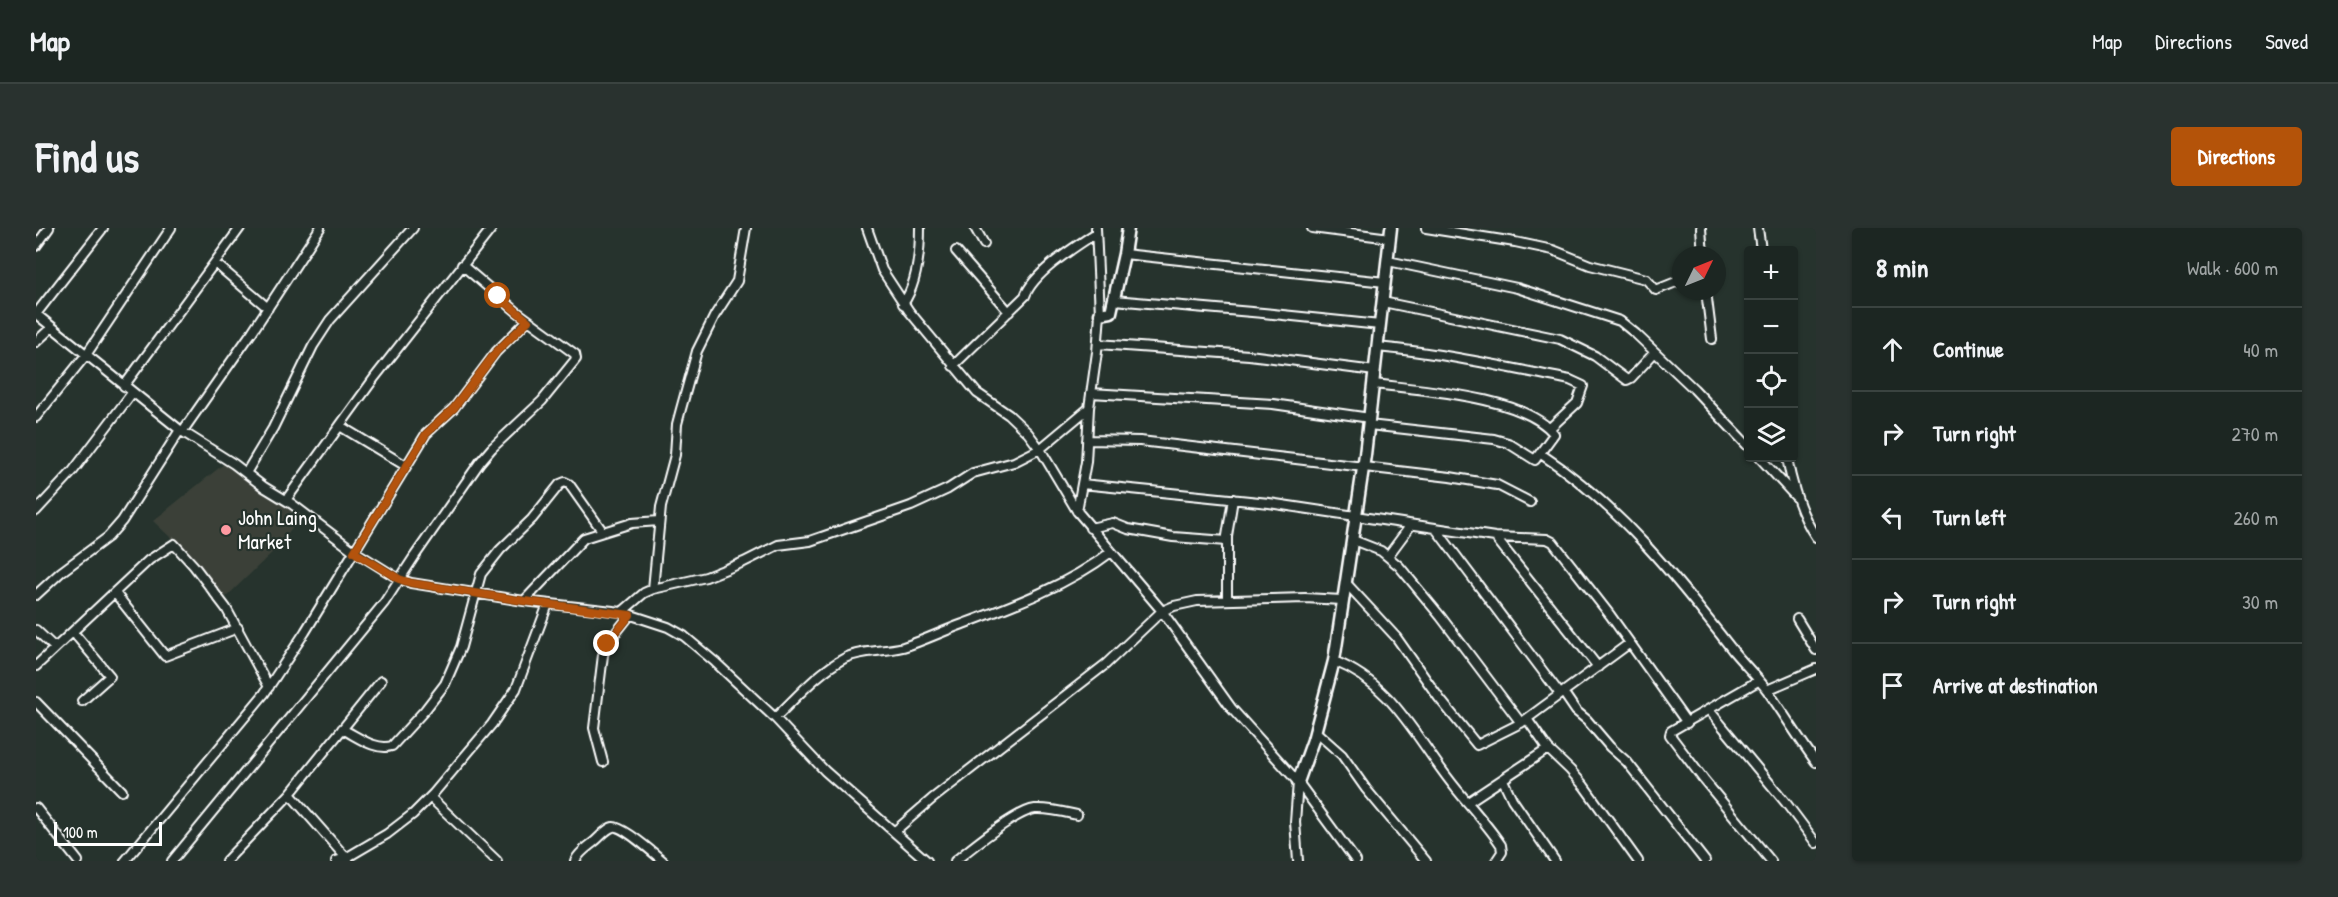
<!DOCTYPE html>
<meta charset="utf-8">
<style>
body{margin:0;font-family:"Patrick Hand",sans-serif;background:#29322f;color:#f1f3f6}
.controls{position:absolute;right:18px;top:18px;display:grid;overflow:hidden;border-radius:6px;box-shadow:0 2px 4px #0004}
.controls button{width:54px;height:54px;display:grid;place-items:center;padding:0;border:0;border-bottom:2px solid #3a4340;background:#1c2622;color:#f1f3f6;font:30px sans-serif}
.compass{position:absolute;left:1636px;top:18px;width:54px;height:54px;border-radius:50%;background:#1c2622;box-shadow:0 2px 4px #0004;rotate:47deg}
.scale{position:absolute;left:18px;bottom:15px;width:108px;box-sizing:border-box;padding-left:6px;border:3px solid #fff;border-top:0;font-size:16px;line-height:21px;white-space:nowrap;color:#fff;-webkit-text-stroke:4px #26332d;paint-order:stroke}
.stop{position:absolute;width:18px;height:18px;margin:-14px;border:4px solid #b45309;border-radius:50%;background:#fff}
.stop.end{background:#b45309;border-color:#fff;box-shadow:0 2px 6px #0008}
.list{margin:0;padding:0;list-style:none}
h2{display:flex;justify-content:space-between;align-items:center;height:78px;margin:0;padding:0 24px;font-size:26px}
h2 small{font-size:20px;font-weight:400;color:#a0a5a5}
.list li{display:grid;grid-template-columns:39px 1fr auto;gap:18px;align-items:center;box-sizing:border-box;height:84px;padding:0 24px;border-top:2px solid #3a4340}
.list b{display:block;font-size:22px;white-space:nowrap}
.list em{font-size:20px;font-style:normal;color:#a0a5a5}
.icon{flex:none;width:33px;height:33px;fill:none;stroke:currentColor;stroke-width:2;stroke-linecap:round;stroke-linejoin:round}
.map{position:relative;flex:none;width:1780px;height:633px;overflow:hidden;border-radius:6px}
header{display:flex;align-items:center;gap:36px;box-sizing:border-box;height:84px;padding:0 30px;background:#1c2622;border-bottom:2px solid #3a4340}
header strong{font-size:28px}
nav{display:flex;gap:33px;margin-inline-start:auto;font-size:21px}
.intro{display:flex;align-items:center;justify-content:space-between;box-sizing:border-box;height:144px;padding:0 36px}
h1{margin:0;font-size:42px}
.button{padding:15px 27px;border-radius:6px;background:#b45309;color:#fff;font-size:21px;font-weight:700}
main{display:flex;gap:36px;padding:0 36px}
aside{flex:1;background:#1c2622;border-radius:6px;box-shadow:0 2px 4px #0004}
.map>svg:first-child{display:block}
.built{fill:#3a4138}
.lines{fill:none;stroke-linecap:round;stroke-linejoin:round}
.street-casing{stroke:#fff;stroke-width:12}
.secondary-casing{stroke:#fff;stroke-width:15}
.street{stroke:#26332d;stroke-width:8}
.secondary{stroke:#26332d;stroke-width:10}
.route{stroke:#b45309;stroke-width:8}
.poi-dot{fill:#ff9aa2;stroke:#26332d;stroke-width:2}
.labels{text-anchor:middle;stroke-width:4.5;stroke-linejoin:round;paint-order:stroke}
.poi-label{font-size:21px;fill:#fff;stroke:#26332d;text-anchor:start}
</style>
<header>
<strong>Map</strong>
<nav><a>Map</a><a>Directions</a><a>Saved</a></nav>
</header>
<div class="intro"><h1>Find us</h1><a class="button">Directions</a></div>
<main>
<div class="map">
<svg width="1780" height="633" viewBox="0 0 1780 633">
<rect width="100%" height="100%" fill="#26332d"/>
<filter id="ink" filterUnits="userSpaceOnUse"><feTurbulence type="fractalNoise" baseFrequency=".0167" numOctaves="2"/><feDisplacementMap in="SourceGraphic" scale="12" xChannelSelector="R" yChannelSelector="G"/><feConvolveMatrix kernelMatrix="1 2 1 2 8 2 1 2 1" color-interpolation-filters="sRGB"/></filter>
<g filter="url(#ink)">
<path class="built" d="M 189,235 L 211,249 L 219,260 L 252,277 L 265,287 L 242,319 L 187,372 L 135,310 L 117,293 Z"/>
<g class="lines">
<defs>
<path id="street" d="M 831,0 L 846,42 L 873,83 L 941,165 L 973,187 L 992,205 L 1004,221 L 1041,283 L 1126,383 L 1196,481 L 1262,554 L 1320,633
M 939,0 L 948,16
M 1276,0 L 1354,10
M 1390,0 L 1479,14 L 1517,22 L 1554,37 L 1610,51 L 1620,62 L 1645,52
M 1665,0 L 1667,27
M 1722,0 L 1725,22
M 0,18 L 13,0
M 920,23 L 973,84
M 1088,26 L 1349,54
M 1352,33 L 1481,60 L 1584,93 L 1600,106 L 1658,161 L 1712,218
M 179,35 L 232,80
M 1670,63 L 1676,111
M 1078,72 L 1227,85 L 1344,97
M 1347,74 L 1524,111 L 1559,128 L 1591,152 L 1595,150 L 1619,124
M 867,76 C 881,56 884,24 884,0
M 0,86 L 144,202 L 198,236 L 228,259 L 256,276 L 318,323 L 363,351 L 375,355 L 488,373 L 586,384 L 632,399 L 648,408 L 679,434 L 739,490 L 789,543 L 891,633
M 0,86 L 67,0
M 0,114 L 15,100
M 1062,116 L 1213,127 L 1339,143
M 1341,119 C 1407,125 1469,139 1534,152 L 1547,158 L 1541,175 L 1514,200
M 917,138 L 989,68 C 998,44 1039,19 1060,5
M 88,158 L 204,0
M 1055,165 L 1237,176 L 1334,190
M 0,189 L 50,127 L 135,0
M 1333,197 L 1458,211 L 1472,215 L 1499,232 L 1518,206 C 1489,168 1384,162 1338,156
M 304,198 L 370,238
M 146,204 L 216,104 L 284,0
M 1051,212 L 1104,213 L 1414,249 L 1461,257 L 1494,274
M 1505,226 C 1583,277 1642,352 1698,424 C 1709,437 1721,449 1731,462 C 1748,486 1763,511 1780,534
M 1724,230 L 1759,268
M 1751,230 C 1756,257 1764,286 1780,309
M 210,245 L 237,200 L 277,118 L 294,92 L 377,0
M 1046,256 L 1233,275 L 1459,309 L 1511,311 L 1517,314 L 1574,387 L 1651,495
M 250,272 L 339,149 L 456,0
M 0,283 L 37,243 L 96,165
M 1041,283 L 1050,234 L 1053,180
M 1054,300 L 1077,295 L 1092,301 L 1137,309 L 1191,313
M 1400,301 L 1524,466
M 1459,309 L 1562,439
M 1317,312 L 1345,323 L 1363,338 L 1405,389 L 1485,495
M 1352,328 L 1375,297
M 1310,355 L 1360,409 L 1403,470 L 1441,517 L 1485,495 L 1594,415
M 617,361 L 625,279 L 639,227 L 641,196 L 645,181 L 661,123 L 679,87 L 701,53 L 710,0
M 79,365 L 129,428 L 202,400
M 0,367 L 25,344 L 72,309 L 86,293 L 144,202
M 1191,372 L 1191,308 L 1197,271
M 488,373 L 548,310 L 596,295 L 623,293
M 586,384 L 608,365 L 617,361 L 670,349 L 708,334 L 742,317 L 774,313 L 875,278 L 912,261 L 937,245 L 978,234 L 1004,221 L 1053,180 L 1061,124 L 1064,86 L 1060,0
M 1761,391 L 1780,422
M 0,402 L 19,420
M 37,404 L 74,448 L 46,473
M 1298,433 C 1354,455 1376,503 1411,549 C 1428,572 1449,593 1465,617 L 1466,624 L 1460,633
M 0,438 L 113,332 L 138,316 L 158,338 L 190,380 L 233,459
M 1722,453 L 1635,503 L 1634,507 L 1668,552 L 1735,633
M 1731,462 L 1780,441
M 1527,464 L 1540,483 L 1551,492 L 1574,519 L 1591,534 L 1669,633
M 0,474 L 86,563
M 1673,482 L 1750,575 L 1780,615
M 739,490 C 761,469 782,444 809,430 C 825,422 848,424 867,419 C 887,413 907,403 927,396 C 978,377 1032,357 1075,324
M 1491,491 L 1512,521 L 1534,542 L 1548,558 L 1602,633
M 306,501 C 321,508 339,523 356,518 L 389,482 L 409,456 L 425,419 L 445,346 L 464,322 L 496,291 L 524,256 L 529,254 L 533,256 L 567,304
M 1279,503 L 1306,527 L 1330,561 L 1390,633
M 567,534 L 558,500 L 567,427 L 571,416 L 594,387
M 1467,552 L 1476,571 L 1519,633
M 254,566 L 312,632
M 394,569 L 461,633
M 1432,574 L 1512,521
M 0,580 L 42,633
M 859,603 L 896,571 L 1070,436 L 1126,383 L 1138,378 L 1161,373 L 1269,370 L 1306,372
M 89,633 L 228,466 L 269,404 L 390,206 L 418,180 L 460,124 L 492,92
M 136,633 L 348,375 L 378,329 L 444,234 L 456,220 L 506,173 L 540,131 L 539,126 L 480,83 L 426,37
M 190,633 L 254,566 L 345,453
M 300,633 L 310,630 L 351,606 L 377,586 L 397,566 L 456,496 L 480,461 L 512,376
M 539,633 C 543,624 552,619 559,613 C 564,609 571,600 577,599 C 586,597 619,626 627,633
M 919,633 C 935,620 980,583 999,581 C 1013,580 1028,584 1041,587
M 1262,633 L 1259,594 L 1262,554"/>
<path id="secondary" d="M 1064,86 L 1075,84 L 1088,26 L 1092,0
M 1262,554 L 1277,512 L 1298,433 L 1329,227 L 1355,0"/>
</defs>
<use href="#street" class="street-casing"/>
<use href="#secondary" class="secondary-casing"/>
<use href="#street" class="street"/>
<use href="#secondary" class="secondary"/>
</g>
</g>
<g class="lines" filter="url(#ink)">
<path class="route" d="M 462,68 L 492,93 L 460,124 L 418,180 L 390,206 L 318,324 L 363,351 L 375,355 L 488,373 L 594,387 L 571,416"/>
</g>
<circle class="poi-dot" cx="190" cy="302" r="6"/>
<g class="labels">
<g class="poi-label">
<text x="202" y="297">John Laing<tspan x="202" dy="24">Market</tspan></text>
</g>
</g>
</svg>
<div class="controls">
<button>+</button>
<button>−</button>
<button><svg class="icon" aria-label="locate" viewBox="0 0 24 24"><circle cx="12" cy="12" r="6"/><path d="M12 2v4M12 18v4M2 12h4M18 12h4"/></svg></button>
<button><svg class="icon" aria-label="layers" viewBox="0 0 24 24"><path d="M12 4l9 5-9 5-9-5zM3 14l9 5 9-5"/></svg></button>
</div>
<svg class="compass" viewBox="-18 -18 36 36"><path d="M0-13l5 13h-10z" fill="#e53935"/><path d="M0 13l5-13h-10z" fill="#a0a5a5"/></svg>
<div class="scale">100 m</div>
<div class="stop" style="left:462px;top:68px"></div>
<div class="stop end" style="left:571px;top:416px"></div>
</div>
<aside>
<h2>8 min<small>Walk · 600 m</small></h2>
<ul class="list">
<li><svg class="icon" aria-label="ahead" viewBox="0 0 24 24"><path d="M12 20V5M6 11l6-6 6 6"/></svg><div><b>Continue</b></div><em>40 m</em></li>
<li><svg class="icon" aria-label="right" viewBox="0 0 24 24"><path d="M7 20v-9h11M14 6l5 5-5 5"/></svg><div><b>Turn right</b></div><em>270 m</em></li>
<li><svg class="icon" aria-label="left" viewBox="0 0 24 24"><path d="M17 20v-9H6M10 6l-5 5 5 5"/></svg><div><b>Turn left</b></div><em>260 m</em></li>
<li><svg class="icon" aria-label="right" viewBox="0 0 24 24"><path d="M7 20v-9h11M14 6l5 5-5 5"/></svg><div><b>Turn right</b></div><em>30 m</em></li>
<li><svg class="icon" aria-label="arrive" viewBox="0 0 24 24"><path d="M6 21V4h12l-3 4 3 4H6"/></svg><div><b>Arrive at destination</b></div></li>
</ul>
</aside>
</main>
